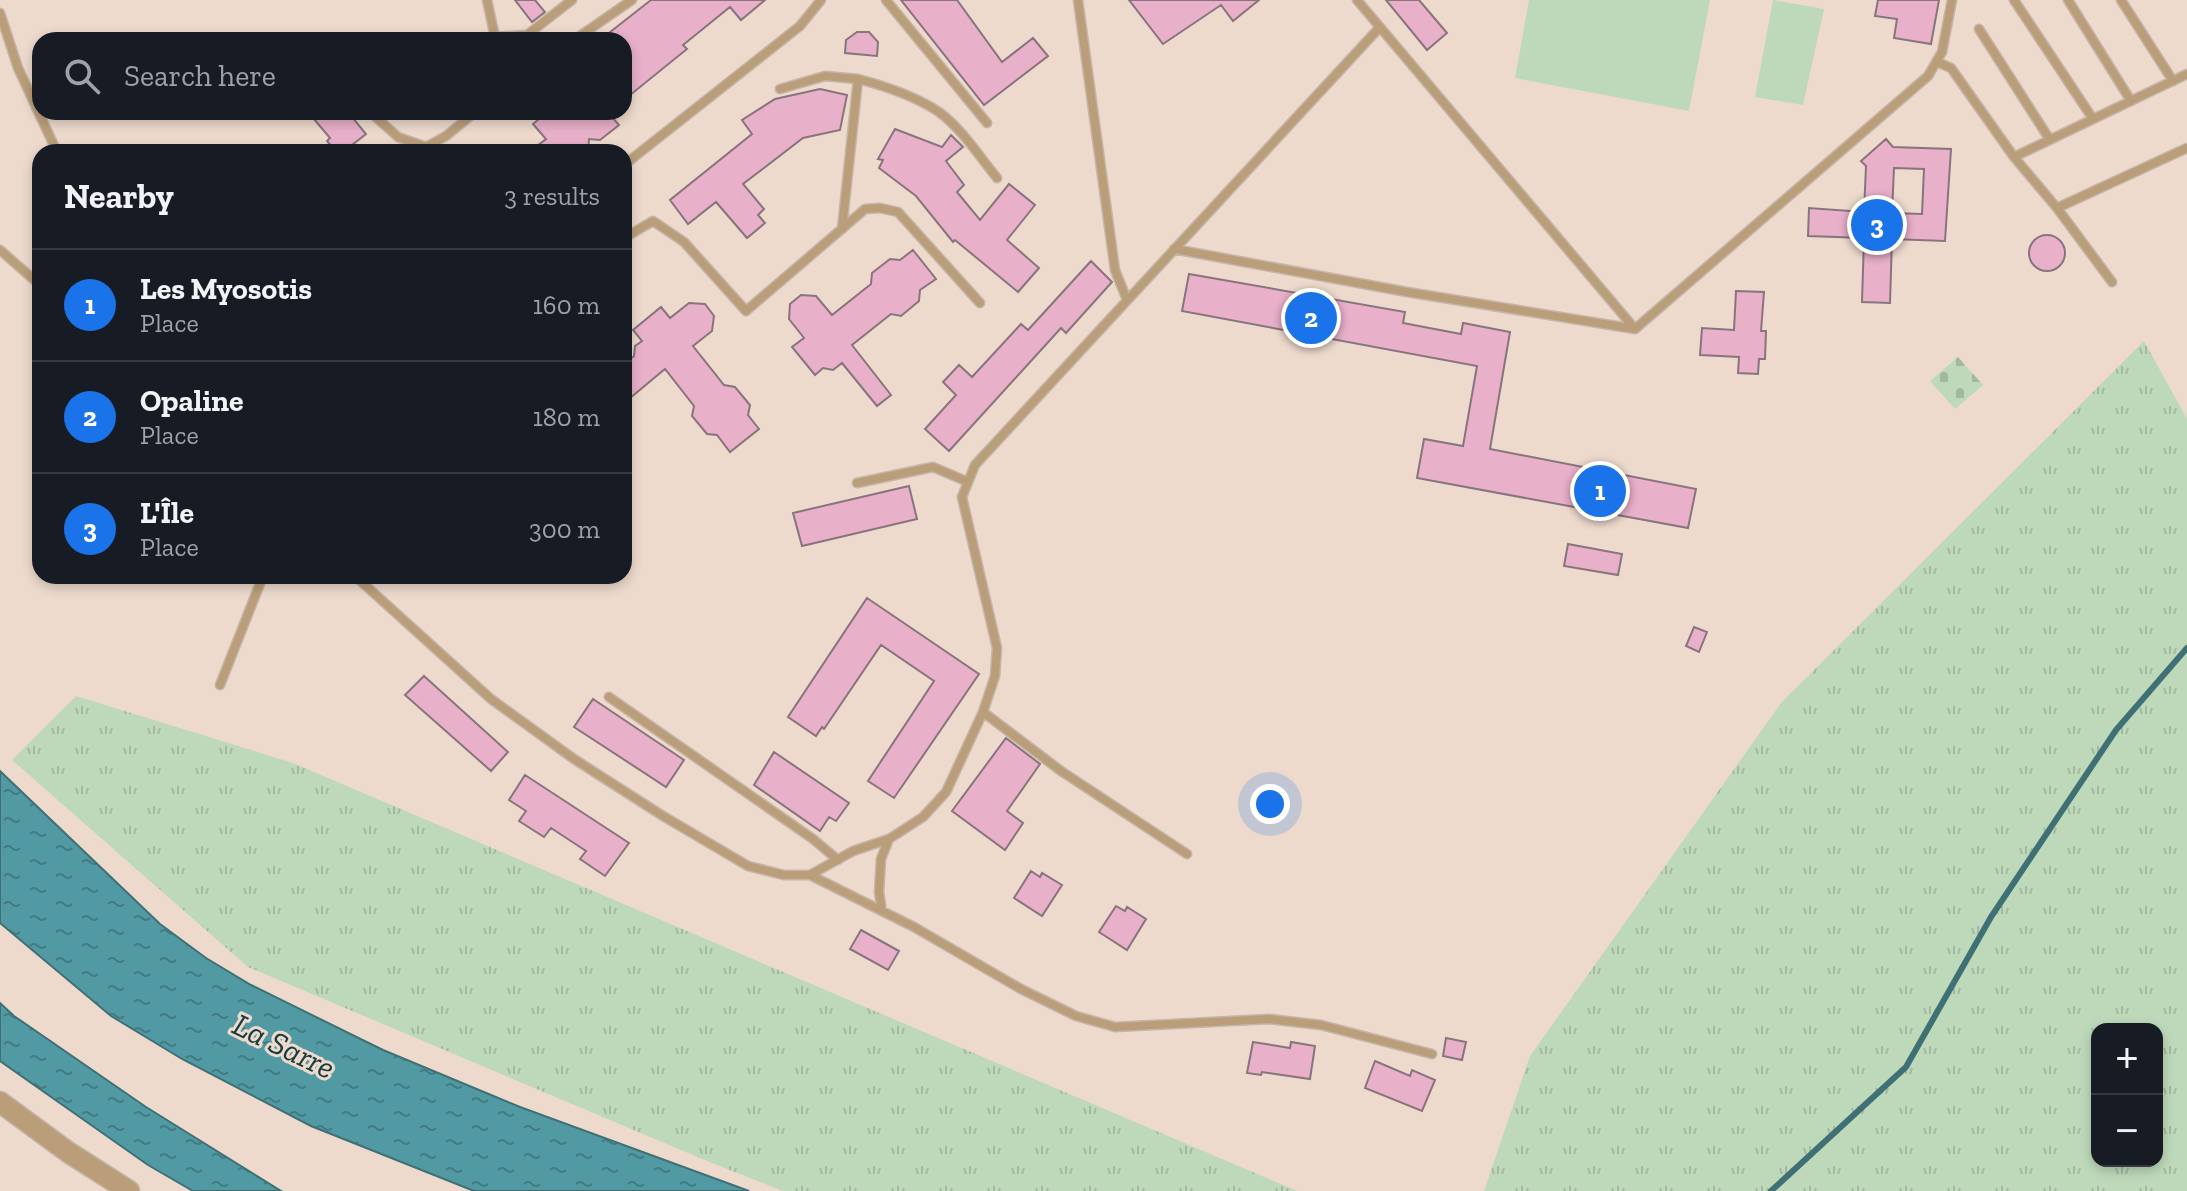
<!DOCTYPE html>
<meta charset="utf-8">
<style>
body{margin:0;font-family:"Zilla Slab",serif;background:#20242c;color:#f1f3f6}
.controls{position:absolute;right:24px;bottom:24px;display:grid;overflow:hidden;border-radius:16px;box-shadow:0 4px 12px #0003}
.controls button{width:72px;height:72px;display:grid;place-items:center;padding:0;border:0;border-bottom:2px solid #363941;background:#171b24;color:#f1f3f6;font:40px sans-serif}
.you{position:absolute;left:1270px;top:804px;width:28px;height:28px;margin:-20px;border:6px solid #fff;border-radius:50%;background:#1a73e8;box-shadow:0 0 0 12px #1a73e833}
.badge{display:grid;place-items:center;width:52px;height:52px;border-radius:50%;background:#1a73e8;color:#fff;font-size:26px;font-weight:700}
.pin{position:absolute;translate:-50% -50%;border:4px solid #fff;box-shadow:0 2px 8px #0006}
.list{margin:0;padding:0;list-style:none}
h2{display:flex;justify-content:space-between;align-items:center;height:104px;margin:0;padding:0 32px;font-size:34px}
h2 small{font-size:26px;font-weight:400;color:#9ea1a6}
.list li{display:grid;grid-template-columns:52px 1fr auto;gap:24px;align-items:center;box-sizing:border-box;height:112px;padding:0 32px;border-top:2px solid #363941}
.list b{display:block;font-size:30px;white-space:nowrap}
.list p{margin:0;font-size:26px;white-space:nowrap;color:#9ea1a6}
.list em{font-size:26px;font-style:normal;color:#9ea1a6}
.icon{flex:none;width:44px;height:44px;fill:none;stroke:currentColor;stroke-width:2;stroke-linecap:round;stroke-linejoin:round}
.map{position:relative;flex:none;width:2187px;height:1191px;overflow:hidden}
.search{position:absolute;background:#171b24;box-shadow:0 4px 12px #0003;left:32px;top:32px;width:600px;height:88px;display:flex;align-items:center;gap:20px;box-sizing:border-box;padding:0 28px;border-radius:24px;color:#9ea1a6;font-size:30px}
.panel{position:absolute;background:#171b24;box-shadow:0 4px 12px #0003;left:32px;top:144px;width:600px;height:440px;border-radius:24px}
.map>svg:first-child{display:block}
.grass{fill:url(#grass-tufts);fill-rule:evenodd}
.cemetery{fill:url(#cemetery-stones)}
.garden{fill:#bdd9ba}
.water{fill:url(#water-ripples);stroke:#3f7075;stroke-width:2}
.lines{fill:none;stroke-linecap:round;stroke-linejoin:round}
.stream{stroke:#3f7075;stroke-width:6}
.building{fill:#e9b0ca;stroke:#88747d;stroke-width:2;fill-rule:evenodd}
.service-casing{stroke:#c6b5aa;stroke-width:11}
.tertiary-casing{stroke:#c6b5aa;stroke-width:23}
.service{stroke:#ba9e79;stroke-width:8}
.tertiary{stroke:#ba9e79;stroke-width:20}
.labels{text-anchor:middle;stroke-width:6;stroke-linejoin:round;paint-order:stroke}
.water-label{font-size:32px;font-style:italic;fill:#173b3f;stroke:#eddacd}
</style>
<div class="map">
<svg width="2187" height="1191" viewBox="0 0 2187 1191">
<defs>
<pattern id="grass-tufts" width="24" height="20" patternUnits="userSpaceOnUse" patternTransform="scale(2)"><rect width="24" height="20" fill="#bdd9ba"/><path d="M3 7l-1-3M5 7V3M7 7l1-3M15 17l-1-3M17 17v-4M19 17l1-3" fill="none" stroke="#a2b99f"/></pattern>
<pattern id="cemetery-stones" width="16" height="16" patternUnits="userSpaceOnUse" patternTransform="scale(2)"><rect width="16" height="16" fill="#bdd9ba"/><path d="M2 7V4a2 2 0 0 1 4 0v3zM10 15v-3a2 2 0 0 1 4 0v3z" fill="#a2b99f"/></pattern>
<pattern id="water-ripples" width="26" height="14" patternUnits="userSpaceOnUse" patternTransform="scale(2)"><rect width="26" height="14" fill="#519aa3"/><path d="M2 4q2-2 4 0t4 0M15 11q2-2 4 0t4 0" fill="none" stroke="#427c83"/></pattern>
</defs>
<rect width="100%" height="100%" fill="#eddacd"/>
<path class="grass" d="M 2144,341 L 2187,419 L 2187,1191 L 1484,1191 L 1530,1056 L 1781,703 ZM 2097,1029 L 2157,1029 L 2157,1161 L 2097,1161 Z
M 76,696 L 293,763 L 1297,1191 L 783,1191 L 707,1161 L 248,967 L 12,760 Z"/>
<path class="cemetery" d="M 1958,357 L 1983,385 L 1955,409 L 1930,381 Z"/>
<path class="garden" d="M 1529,0 L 1710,0 L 1689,111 L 1515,78 Z
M 1773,0 L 1824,9 L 1803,105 L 1755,97 Z"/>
<path class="water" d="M 0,771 L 160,924 L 206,958 L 251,985 L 383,1050 L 520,1107 L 749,1191 L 474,1191 L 311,1126 L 182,1059 L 111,1016 L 0,923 Z
M 0,1003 L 14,1016 L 146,1107 L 281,1191 L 193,1191 L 148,1165 L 0,1061 Z"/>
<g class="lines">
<path class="stream" d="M 1771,1191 L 1906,1067 L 1991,917 L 2116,730 L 2187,648"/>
</g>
<path class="building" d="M 515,0 L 535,0 L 545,12 L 532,22 Z
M 651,0 L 765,0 L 741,20 L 730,7 L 683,45 L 687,49 L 624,100 L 624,40 L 600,40 Z
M 901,0 L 957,0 L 1002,62 L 1033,38 L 1048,56 L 984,105 Z
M 1129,0 L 1259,0 L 1233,21 L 1221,5 L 1163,44 Z
M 1386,0 L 1419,0 L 1447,33 L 1427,50 Z
M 1878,0 L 1939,0 L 1931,44 L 1894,38 L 1897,19 L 1875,16 Z
M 857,32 L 869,32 L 878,42 L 877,56 L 845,53 L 846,40 Z
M 820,89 L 847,95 L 840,130 L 803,138 L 743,184 L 764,209 L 758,215 L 765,223 L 747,238 L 716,202 L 688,224 L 670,200 L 752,134 L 742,120 L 775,99 Z
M 308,112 L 348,112 L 366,134 L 343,152 L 336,152 L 327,141 L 330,138 Z
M 547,112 L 608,112 L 619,125 L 600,140 L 589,139 L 588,152 L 529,152 L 546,139 L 533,124 Z
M 895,129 L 942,147 L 951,135 L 963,147 L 946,161 L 964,185 L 957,192 L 980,220 L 1009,184 L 1035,205 L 1007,240 L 1039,268 L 1018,292 L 955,240 L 953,242 L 916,196 L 879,168 L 883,160 L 878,159 Z
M 1886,139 L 1893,147 L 1951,149 L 1945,241 L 1892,239 L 1890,303 L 1862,302 L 1864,238 L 1808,236 L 1809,208 L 1864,212 L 1866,166 L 1861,161 ZM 1894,168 L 1924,169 L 1922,214 L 1892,213 Z
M2029 253a18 18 0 1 1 36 0a18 18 0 1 1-36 0Z
M 913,250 L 936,279 L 920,290 L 919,301 L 901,316 L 891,314 L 852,345 L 891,395 L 877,406 L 842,363 L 833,370 L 823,368 L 815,375 L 792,347 L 804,338 L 789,319 L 790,304 L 801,295 L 816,296 L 832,315 L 871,284 L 872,273 L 890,259 L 900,260 Z
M 1091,261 L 1112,282 L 1066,333 L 1061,328 L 949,451 L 925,429 L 956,395 L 943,382 L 959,365 L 972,377 L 1021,324 L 1028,330 Z
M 1189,274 L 1405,312 L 1403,323 L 1461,334 L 1463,323 L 1510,332 L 1490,449 L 1696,489 L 1688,528 L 1417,478 L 1424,439 L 1463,446 L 1477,366 L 1182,311 Z
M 1736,291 L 1764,292 L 1761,331 L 1766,331 L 1765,359 L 1759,359 L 1758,374 L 1738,373 L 1739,357 L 1700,355 L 1702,328 L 1734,330 Z
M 689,303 L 705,304 L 714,316 L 712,331 L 693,346 L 724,385 L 735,387 L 750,405 L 748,415 L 759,429 L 730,452 L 717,435 L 707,434 L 692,416 L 694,406 L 665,369 L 624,403 L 624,364 L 634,356 L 635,346 L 642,341 L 633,330 L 661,307 L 670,318 Z
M 909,486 L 917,519 L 802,546 L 793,513 Z
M 1568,544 L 1622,554 L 1618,575 L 1564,566 Z
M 867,598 L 979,674 L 894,798 L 868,781 L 934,681 L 881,645 L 824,729 L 822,727 L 816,736 L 788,717 Z
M 1694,627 L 1707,632 L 1699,652 L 1686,646 Z
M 424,676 L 508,752 L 491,771 L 405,695 Z
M 593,699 L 684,760 L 666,787 L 574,727 Z
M 1006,738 L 1040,764 L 1007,811 L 1023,823 L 1005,850 L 952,811 Z
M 774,752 L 849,803 L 836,821 L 829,817 L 820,831 L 754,785 Z
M 525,775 L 629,843 L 605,876 L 580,859 L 586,851 L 551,828 L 544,837 L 519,821 L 526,811 L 509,800 Z
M 1031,871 L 1040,877 L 1042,873 L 1062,885 L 1042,916 L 1014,898 Z
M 1116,906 L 1125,911 L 1127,907 L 1146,919 L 1127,950 L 1099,932 Z
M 861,930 L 899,951 L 888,970 L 850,949 Z
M 1446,1038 L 1466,1042 L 1462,1060 L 1443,1056 Z
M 1253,1042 L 1290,1048 L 1291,1042 L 1315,1046 L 1310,1079 L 1262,1072 L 1261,1075 L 1247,1073 Z
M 1375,1061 L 1410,1076 L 1412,1070 L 1435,1080 L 1422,1111 L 1365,1088 Z"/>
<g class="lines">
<defs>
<path id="service" d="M 487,0 L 495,37
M 886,0 L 987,123
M 1078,0 L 1115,270 L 1127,300
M 1357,0 L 1635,329
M 2014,0 L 2093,119
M 2068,0 L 2131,101
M 2121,0 L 2173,81
M 0,13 L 18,68 L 57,152
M 1979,29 L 2050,140
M 491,40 L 495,37 L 527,35 L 572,0
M 574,40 L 632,0
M 1937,62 L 1951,68 L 2014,157 L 2057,208 L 2112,282
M 780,89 L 825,76 L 858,79
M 370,112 L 398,137 L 426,147 L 446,136 L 475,112
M 2014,157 L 2187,74
M 624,165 L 800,26 L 821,0
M 2057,208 L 2187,148
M 842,229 L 858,79 C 885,86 915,96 939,112 C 962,129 979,156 997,178
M 624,238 L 653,221 L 684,242 L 746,311 L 865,209 L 880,208 L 898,212 L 980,303
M 1174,249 L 1407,292 L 1635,329 L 1928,76 L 1942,52 L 1952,0
M 0,250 L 40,285
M 857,483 L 933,467 L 968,482
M 355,576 L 491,699 L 574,759 L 663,816 L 748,866 L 784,875 L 810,875 L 914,927 L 1021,989 L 1076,1016 L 1115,1027 L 1269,1019 L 1321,1025 L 1432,1054
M 220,685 L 263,576
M 609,697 L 813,839 L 838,860
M 983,712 L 1061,771 L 1187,854
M 810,875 L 853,851 L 889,839
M 882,911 L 879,892 L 881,859 L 889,839 L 923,817 L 946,792 L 983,712 L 995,676 L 997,648 L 962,497 L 975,465 L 1380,27"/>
<path id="tertiary" d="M 0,1102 L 68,1152 L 129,1191"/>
</defs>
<use href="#service" class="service-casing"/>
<use href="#tertiary" class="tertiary-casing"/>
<use href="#service" class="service"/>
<use href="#tertiary" class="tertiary"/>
</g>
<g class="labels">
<g class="water-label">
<text transform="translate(284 1046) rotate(26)" y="11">La Sarre</text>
</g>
</g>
</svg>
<div class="controls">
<button>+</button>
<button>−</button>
</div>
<div class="you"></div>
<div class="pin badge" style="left:1600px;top:491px">1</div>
<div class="pin badge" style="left:1311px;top:318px">2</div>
<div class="pin badge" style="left:1877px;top:225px">3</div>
<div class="search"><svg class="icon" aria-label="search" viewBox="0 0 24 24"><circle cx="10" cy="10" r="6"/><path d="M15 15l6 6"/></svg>Search here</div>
<section class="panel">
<h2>Nearby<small>3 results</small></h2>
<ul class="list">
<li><span class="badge">1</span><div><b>Les Myosotis</b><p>Place</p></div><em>160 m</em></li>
<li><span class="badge">2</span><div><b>Opaline</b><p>Place</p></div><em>180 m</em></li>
<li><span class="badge">3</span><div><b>L'Île</b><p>Place</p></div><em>300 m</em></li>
</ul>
</section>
</div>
